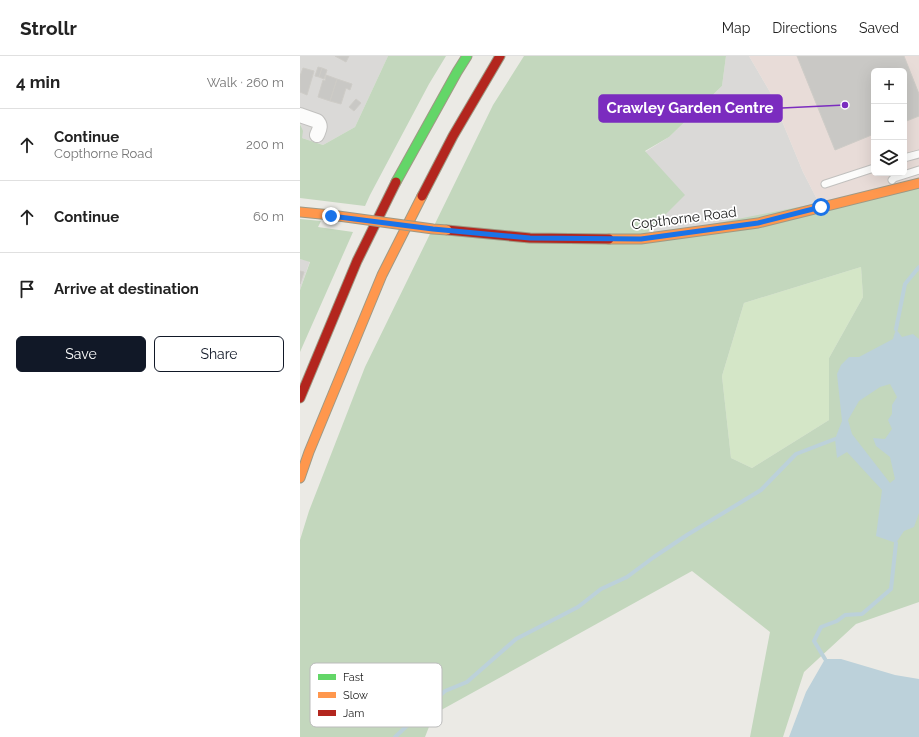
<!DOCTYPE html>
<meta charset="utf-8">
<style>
body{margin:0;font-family:Raleway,sans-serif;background:#f2f2f2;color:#222}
.controls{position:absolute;right:12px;top:12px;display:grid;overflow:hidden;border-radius:6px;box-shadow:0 4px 16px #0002}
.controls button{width:36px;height:36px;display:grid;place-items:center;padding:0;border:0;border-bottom:1px solid #e0e0e0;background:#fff;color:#222;font:20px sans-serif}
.stop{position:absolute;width:12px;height:12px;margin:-9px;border:3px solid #1a73e8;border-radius:50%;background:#fff}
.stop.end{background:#1a73e8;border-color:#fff;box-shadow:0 1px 4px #0008}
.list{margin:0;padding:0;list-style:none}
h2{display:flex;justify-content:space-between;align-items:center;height:52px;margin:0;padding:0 16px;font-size:17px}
h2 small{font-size:13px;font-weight:400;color:#767676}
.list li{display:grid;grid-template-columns:26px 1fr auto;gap:12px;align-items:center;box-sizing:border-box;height:72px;padding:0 16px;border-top:1px solid #e0e0e0}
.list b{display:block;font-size:15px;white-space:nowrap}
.list p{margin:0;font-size:13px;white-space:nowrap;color:#767676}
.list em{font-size:13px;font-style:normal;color:#767676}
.actions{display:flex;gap:8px;padding:12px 16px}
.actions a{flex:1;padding:9px 0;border:1px solid #111827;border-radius:6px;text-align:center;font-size:14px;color:#111827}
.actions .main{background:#111827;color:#fff}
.icon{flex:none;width:22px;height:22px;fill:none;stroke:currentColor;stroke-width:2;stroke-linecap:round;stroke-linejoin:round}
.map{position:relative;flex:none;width:619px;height:681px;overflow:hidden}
header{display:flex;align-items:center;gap:24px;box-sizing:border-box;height:56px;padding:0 20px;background:#fff;border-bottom:1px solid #e0e0e0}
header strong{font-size:19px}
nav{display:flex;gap:22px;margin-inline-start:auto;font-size:14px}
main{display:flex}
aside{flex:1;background:#fff}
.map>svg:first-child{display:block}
.residential{fill:#dad9d7}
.commercial{fill:#e8dcd8;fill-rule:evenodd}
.grass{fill:#d4e6c7}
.forest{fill:#c3d7bd;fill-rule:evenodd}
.water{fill:#bcd1da;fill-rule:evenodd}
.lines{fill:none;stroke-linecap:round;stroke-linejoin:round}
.stream{stroke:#bcd1da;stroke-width:4}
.building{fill:#c9c8c5;stroke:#ceccc7}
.lane-casing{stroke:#c1c0be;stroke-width:9}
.street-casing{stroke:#c1c0be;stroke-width:16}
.fast-casing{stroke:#9f9984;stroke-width:11}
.slow-casing{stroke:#9f9984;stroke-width:11}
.jam-casing{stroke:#9f9984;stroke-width:11}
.lane{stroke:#fcfcfb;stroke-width:7}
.street{stroke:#fcfcfb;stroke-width:14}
.fast{stroke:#63d668;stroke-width:9}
.slow{stroke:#ff974d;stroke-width:9}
.jam{stroke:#b3261e;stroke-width:9}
.slow-bridge-casing{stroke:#9f9984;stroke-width:11;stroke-linecap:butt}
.slow-bridge{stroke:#ff974d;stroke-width:9}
.route{stroke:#1a73e8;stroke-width:5}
.labels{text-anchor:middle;stroke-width:3.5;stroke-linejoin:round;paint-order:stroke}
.street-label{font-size:14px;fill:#1d1d1d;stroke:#fff}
.key{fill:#fff;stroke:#bbb;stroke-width:1}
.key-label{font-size:11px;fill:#1d1d1d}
.leader{fill:none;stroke:#7b2cbf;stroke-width:1.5}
.callout-dot{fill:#7b2cbf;stroke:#fff;stroke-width:1.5}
.callout{fill:#7b2cbf;stroke:#7b2cbf;stroke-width:1.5}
.callout-label{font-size:15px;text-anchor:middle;font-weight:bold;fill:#fff}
</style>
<header>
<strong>Strollr</strong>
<nav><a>Map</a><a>Directions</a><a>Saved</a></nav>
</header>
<main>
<aside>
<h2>4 min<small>Walk · 260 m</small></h2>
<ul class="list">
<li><svg class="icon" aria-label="ahead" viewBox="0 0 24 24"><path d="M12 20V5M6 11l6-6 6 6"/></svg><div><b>Continue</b><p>Copthorne Road</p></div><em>200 m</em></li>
<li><svg class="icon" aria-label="ahead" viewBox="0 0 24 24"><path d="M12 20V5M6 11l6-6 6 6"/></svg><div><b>Continue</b></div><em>60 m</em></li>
<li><svg class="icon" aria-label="arrive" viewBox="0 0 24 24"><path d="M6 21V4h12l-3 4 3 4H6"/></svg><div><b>Arrive at destination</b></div></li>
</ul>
<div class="actions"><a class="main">Save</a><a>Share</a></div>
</aside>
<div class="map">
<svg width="619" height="681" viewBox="0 0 619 681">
<rect width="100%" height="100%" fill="#ebeae5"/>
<path class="residential" d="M 0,0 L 88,0 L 55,71 L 23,89 L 2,82 L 1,69 L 0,68 Z
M 426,0 L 449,0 L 470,36 L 503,116 L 521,151 L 341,183 L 345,96 L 369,81 L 422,30 Z
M 0,203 L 10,205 L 0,234 Z"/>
<path class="commercial" d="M 449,0 L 619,0 L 619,127 L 521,151 L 503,116 L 470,36 ZM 574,15 L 604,15 L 604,117 L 574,117 Z"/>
<path class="grass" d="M 561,211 L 563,241 L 529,302 L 529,364 L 452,412 L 431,402 L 422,320 L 444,247 Z"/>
<path class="forest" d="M 88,0 L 146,0 L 129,28 L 70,139 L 65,150 L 0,142 L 0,68 L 3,75 L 2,82 L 23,89 L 55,71 Z
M 224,0 L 426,0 L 422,30 L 369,81 L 345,95 L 385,139 L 342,182 L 619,127 L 619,546 L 556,568 L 504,616 L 483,681 L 450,681 L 470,576 L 392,515 L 134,658 L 125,681 L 0,681 L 0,484 L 9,455 L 65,311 L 193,49 ZM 561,211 L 563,241 L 529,302 L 529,364 L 452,412 L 431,402 L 422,320 L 444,247 Z
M 0,163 L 21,165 L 18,171 L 53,176 L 0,296 L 0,234 L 10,206 L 0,203 Z"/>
<path class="water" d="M 596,273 L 602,281 L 613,278 L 619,283 L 619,457 L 614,471 L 604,475 L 596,487 L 576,480 L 582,434 L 547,396 L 537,402 L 535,383 L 542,365 L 537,318 L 541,309 L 549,301 L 559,301 L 593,283 ZM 590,328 L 597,341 L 592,349 L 592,358 L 588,364 L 592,373 L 585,383 L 573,382 L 576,390 L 590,401 L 595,423 L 590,427 L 552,378 L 548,364 L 559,345 L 580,331 Z
M 525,603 L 541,603 L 595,619 L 619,623 L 619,681 L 489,681 L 506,636 Z"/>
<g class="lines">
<path class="stream" d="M 596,273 L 605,228 L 619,211
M 525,603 L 514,585 L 521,571 L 537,565 L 545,559 L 562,558 L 591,533 L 596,487
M 95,681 L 145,635 L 167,626 L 216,583 L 278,551 L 301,533 L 327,521 L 354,501 L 387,479 L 461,434 L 496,398 L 535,383"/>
</g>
<path class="building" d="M 35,0 L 49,0 L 46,6 Z
M 497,0 L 604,0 L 619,38 L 619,60 L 604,66 L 604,15 L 574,15 L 574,78 L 535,94 Z
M 18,11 L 22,12 L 19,21 L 15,20 Z
M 3,12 L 14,15 L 7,39 L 0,36 L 0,20 Z
M 22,12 L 27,14 L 24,23 L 19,21 Z
M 26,19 L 37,23 L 30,45 L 18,41 L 23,24 L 25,25 Z
M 37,23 L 52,28 L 50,34 L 46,32 L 41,48 L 30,45 Z
M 56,43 L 61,47 L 54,55 L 49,51 Z
M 0,215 L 4,216 L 0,228 Z"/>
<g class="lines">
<defs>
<path id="lane" d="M 604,102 L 619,98
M 592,124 L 594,122 L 619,114
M 525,128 L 574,112"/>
<path id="street" d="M 0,59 L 17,65 C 22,70 19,74 17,79"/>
<path id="fast" d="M 96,126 L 157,16 L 167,0"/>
<path id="slow" d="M 0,156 L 31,159
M 309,183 L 341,183 L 458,167 L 619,127
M 0,422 L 9,396 L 82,219 L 122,140"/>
<path id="jam" d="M 122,140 L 153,80 L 200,0
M 147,174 L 230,182 L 309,183
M 0,342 L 57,205 L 96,126"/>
</defs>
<use href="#lane" class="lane-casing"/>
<use href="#street" class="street-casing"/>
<use href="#fast" class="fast-casing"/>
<use href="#slow" class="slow-casing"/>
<use href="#jam" class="jam-casing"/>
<use href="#lane" class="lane"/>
<use href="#street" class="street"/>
<use href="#fast" class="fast"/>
<use href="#slow" class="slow"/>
<use href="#jam" class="jam"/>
<defs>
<path id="slow-bridge" d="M 31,159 L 133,173 L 147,174"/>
</defs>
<use href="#slow-bridge" class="slow-bridge-casing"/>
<use href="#slow-bridge" class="slow-bridge"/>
</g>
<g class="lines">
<path class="route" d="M 31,160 L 133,173 L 230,182 L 341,183 L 458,167 L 521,151"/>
</g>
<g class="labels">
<g class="street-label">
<text transform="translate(384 162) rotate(-7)" y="5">Copthorne Road</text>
</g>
</g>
<rect x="10" y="607" width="132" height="64" rx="6" class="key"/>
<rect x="18" y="618" width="18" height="6" fill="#63d668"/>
<rect x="18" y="636" width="18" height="6" fill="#ff974d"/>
<rect x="18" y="654" width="18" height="6" fill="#b3261e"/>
<g class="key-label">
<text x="43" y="625">Fast</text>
<text x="43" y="643">Slow</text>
<text x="43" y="661">Jam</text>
</g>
<path class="leader" d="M545 49L482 52"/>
<circle class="callout-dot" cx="545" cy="49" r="4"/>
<rect class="callout" x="299" y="39" width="183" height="27" rx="4"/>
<g class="callout-label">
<text x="390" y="57">Crawley Garden Centre</text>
</g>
</svg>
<div class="controls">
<button>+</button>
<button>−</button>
<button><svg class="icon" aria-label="layers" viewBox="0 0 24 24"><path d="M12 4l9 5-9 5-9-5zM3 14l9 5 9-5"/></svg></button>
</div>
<div class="stop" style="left:521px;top:151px"></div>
<div class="stop end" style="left:31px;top:160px"></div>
</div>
</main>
